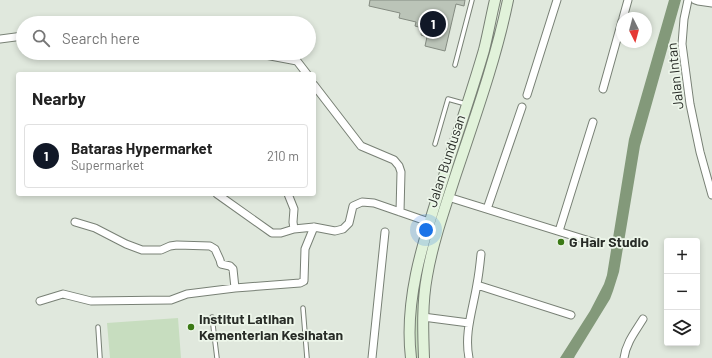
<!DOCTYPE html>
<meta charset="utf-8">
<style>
body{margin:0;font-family:Barlow,sans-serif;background:#f6f6f6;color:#222}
.controls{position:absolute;right:12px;bottom:12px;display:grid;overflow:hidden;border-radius:4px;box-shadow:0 2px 6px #0003}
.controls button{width:36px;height:36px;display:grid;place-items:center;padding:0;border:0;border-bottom:1px solid #e0e0e0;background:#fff;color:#222;font:20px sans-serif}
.compass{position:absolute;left:616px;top:12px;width:36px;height:36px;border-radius:50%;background:#fff;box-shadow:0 2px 6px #0003;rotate:174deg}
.you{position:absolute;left:426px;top:230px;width:14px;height:14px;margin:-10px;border:3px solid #fff;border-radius:50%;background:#1a73e8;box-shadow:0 0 0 6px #1a73e833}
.badge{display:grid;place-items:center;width:26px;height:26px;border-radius:50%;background:#111827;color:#fff;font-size:13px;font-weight:700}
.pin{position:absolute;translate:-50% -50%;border:2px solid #fff;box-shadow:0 1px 4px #0006}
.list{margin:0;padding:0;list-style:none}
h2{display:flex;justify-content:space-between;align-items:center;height:52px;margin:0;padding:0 16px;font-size:17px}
h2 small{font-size:13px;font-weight:400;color:#767676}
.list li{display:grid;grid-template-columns:26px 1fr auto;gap:12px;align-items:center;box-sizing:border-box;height:64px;margin:0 8px 8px;padding:0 8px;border:1px solid #e0e0e0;border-radius:4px}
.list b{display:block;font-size:15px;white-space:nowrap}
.list p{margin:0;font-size:13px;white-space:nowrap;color:#767676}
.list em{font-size:13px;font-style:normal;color:#767676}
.icon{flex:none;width:22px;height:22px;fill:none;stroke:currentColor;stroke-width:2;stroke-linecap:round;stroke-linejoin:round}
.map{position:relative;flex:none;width:712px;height:358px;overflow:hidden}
.search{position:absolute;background:#fff;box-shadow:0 2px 6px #0003;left:16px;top:16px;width:300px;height:44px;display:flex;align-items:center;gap:10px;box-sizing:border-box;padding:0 14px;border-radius:22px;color:#767676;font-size:15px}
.panel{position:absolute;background:#fff;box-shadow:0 2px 6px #0003;left:16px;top:72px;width:300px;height:124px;border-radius:4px}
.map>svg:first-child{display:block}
.green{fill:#c7ddbf}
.water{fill:#83997a}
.building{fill:#bbc4b8;stroke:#848b81}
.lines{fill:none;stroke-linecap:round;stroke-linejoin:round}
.lane-casing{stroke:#788075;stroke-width:5.5}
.street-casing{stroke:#788075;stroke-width:9}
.secondary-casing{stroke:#788075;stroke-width:12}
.lane{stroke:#fff;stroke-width:3.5}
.street{stroke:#fff;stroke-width:7}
.secondary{stroke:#e1f2da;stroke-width:10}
.poi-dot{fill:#3b7915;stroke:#edf6ea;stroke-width:1.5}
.labels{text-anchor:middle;stroke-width:3.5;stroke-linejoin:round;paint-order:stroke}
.street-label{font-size:14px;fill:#282c27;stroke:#edf6ea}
.poi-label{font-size:14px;font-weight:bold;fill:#282c27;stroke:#edf6ea;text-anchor:start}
</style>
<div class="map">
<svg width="712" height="358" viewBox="0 0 712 358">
<rect width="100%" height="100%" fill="#e0e8dd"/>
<path class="green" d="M 498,0 L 501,0 L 486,62 L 434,227 L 426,255 L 421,281 L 419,303 L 418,358 L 416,358 C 416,348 415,337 415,327 C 416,303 420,279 424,255 Z
M 178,318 L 181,358 L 110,358 L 107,323 Z"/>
<path class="water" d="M 669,0 L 681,0 L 640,146 L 619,272 L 613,291 L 610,299 L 575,356 L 574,358 L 560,358 L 590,311 L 604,284 L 607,275 L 629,139 Z"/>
<path class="building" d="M 370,0 L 465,0 L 464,6 L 456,4 L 445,51 L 425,46 L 427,37 L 421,35 L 422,28 L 415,26 L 416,22 L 399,18 L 400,13 L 369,6 Z"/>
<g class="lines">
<defs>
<path id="lane" d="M 455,65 L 472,0
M 435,144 L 448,99 L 466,104
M 303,308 L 307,358
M 212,317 L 217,358
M 98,327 L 100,358"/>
<path id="street" d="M 688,0 L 684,19 L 682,44 L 690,104 L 700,152 L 712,195
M 695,0 L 698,1 L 712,3
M 623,18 L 628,0
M 0,39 L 23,36
M 254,53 L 297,61 L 307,74
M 314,85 L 361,146 L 394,160 L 399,166 L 401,172 L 400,212
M 603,89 L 622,21
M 527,95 L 557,0
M 217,194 L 272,233 L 281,233 L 294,229 L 314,227 L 335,231 L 343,229 L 349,223 L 353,206 L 362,202 L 374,203 L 429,222
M 288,194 L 294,209 L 293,222 L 294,229
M 448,197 L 593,242
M 487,209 L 522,107
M 75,222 L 95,228 L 126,244 L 142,250 L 161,250 L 170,246 L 177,245 L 210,246 L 215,249 L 220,260 L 221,264 L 230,266 L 233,269 L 235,288
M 559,231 L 593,122
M 477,285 L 571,315
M 40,301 L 63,294 L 91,301 L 171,300 L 187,294 L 235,288 L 300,283 L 304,281 L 305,249 L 314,227
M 423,317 L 469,323
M 372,358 L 385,232
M 469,358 C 464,333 473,309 477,284 C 479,274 480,264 481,254
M 624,358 C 626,343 635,332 643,319"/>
<path id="secondary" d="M 411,358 C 403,291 429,226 448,163 C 460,126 473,88 484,50 C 488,34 491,17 495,0
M 424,358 C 423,331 422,303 427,276 C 433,241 445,208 456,174 C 475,117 496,59 508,0"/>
</defs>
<use href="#lane" class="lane-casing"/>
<use href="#street" class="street-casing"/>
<use href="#secondary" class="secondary-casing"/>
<use href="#lane" class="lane"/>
<use href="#street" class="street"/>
<use href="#secondary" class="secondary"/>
</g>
<g class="poi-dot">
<circle cx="561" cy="242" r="4"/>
<circle cx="191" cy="327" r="4"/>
</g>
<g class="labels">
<g class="street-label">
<text transform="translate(675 76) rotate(-96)" y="5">Jalan Intan</text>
<text transform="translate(446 161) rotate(-72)" y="5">Jalan Bundusan</text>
</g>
<g class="poi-label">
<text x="569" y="247">G Hair Studio</text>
<text x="199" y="324">Institut Latihan<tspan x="199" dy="16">Kementerian Kesihatan</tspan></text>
</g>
</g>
</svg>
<div class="controls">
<button>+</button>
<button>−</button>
<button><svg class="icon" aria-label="layers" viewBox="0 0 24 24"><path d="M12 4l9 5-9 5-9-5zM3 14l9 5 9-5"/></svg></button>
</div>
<svg class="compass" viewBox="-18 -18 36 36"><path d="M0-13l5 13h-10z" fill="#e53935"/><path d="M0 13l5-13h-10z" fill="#767676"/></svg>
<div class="you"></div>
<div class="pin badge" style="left:433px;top:24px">1</div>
<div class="search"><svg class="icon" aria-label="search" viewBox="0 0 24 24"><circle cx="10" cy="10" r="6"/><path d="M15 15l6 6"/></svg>Search here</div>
<section class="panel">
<h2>Nearby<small></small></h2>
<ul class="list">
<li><span class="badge">1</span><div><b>Bataras Hypermarket</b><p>Supermarket</p></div><em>210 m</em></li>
</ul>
</section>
</div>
